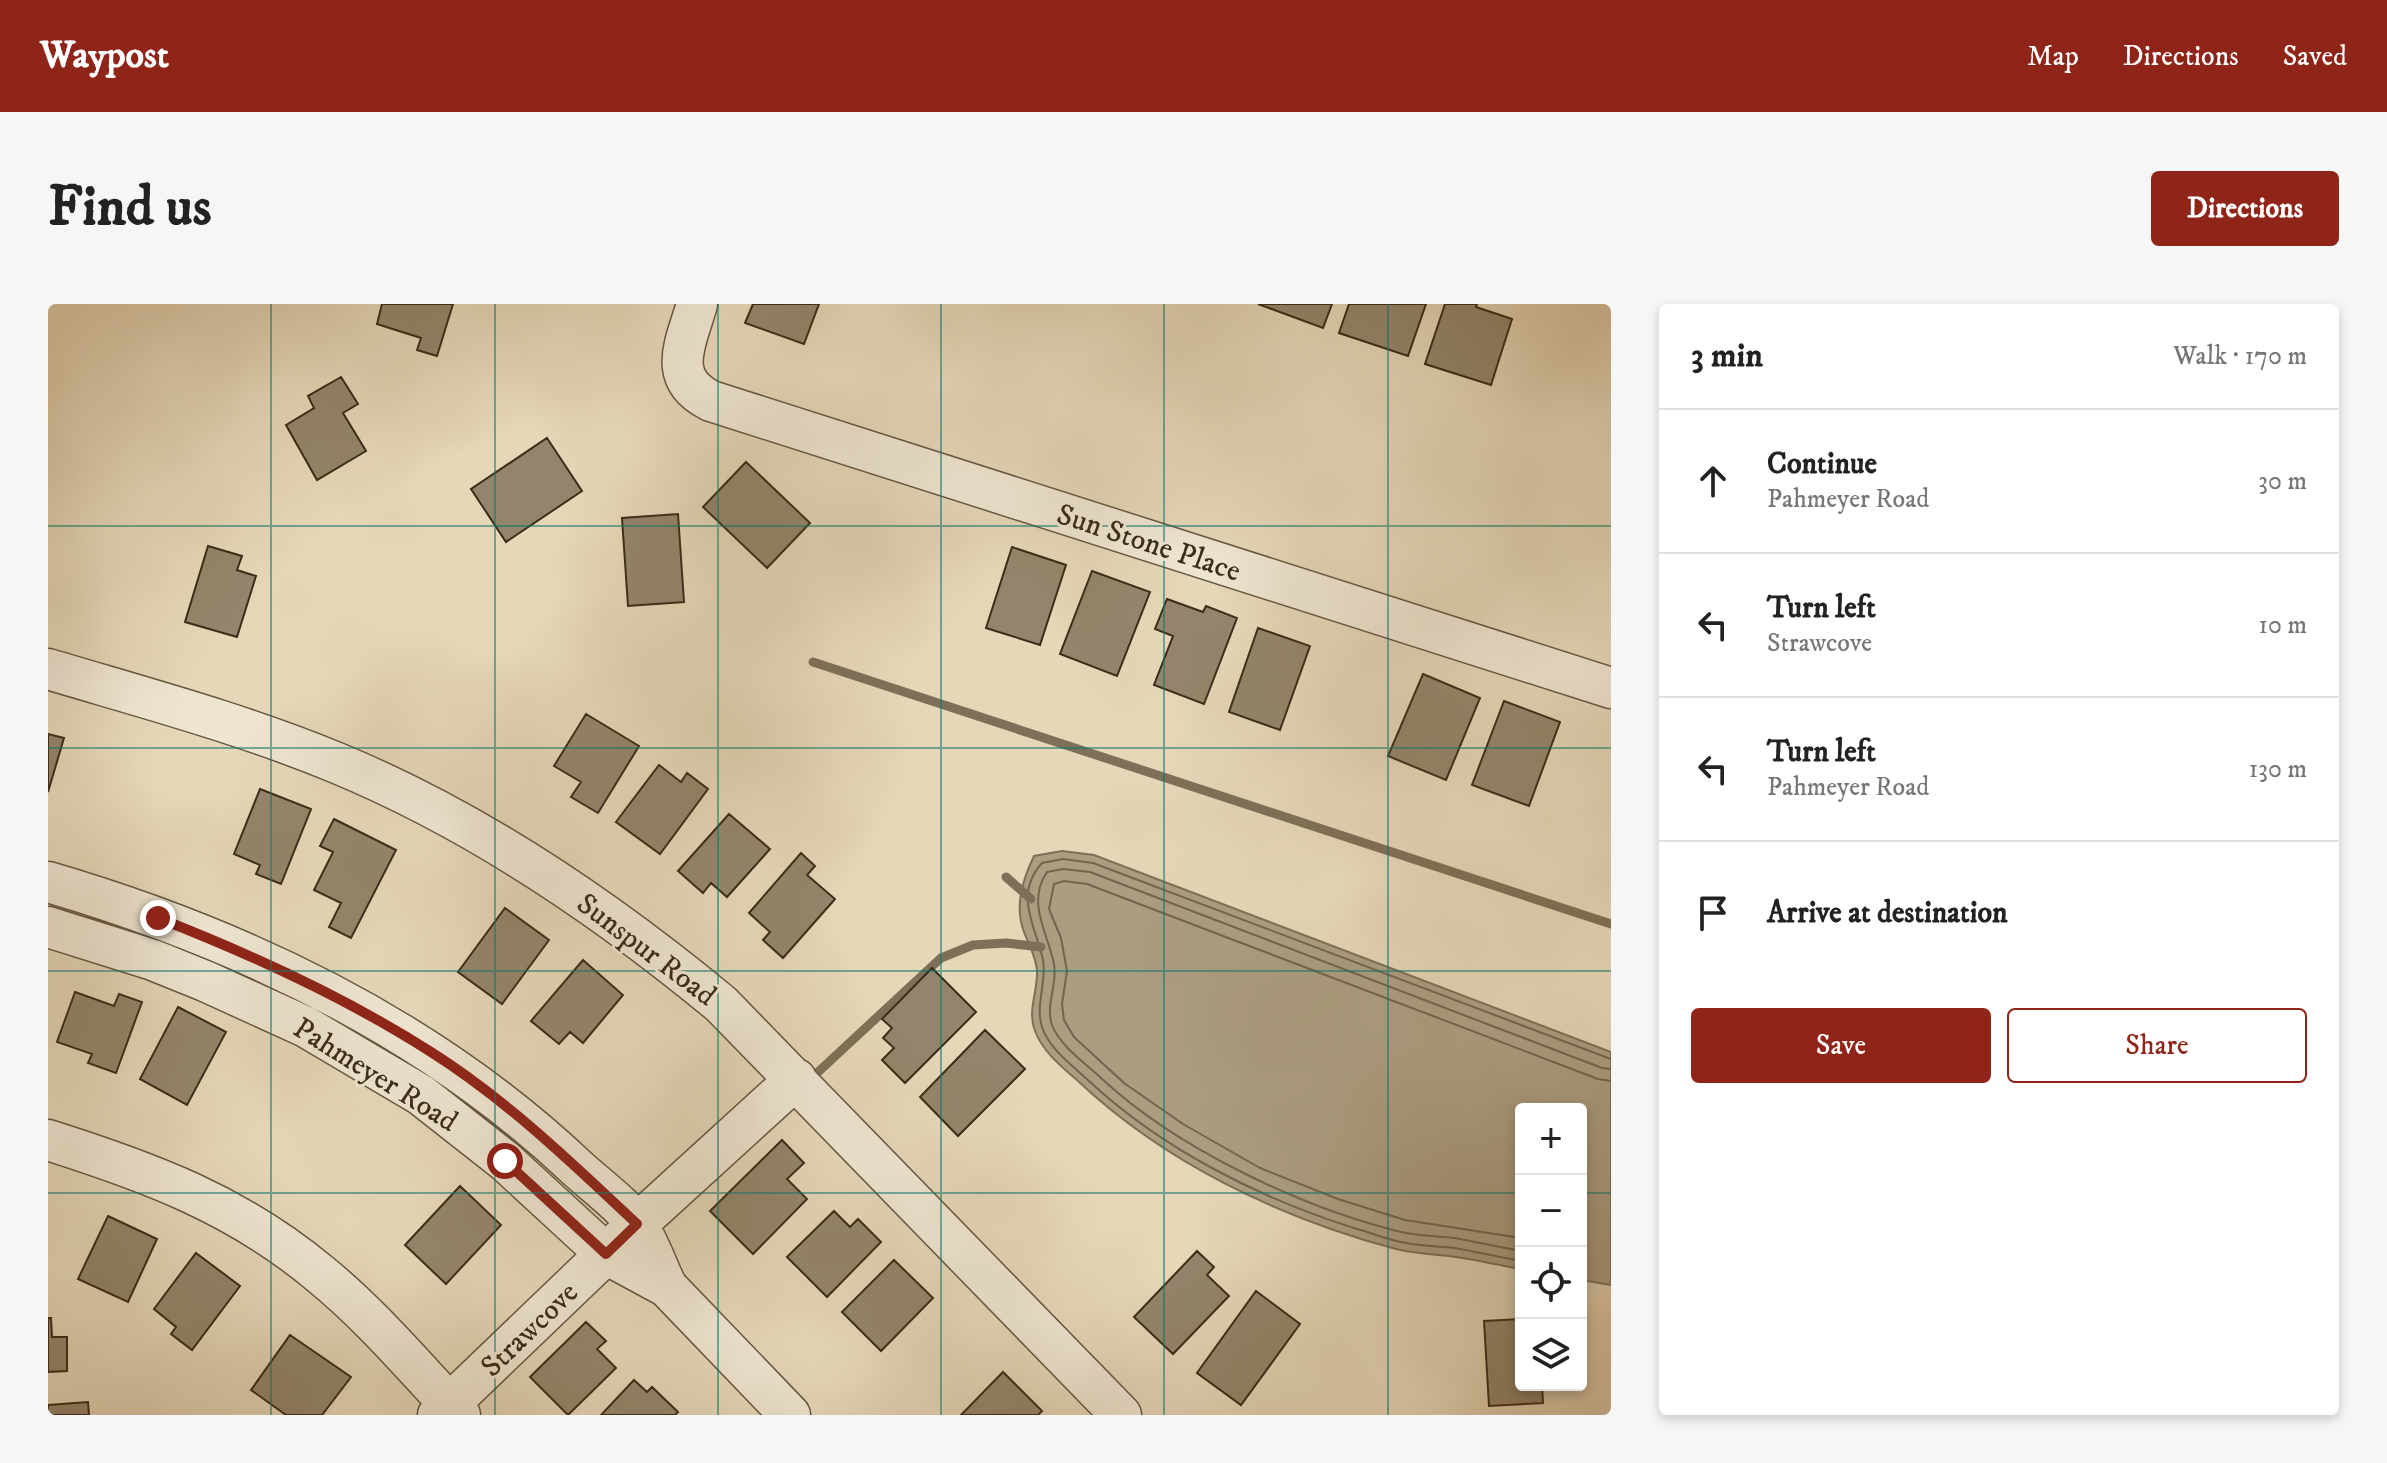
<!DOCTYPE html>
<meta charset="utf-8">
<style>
body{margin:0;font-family:"IM FELL DW Pica",serif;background:#f6f6f6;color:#222}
.controls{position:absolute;right:24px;bottom:24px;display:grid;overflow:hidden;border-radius:8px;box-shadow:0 4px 12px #0003}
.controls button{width:72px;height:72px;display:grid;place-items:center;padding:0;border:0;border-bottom:2px solid #e0e0e0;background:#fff;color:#222;font:40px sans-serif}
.stop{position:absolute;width:24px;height:24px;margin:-18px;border:6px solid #8f2418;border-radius:50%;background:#fff}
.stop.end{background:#8f2418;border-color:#fff;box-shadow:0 2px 8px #0008}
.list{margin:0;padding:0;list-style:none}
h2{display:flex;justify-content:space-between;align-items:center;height:104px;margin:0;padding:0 32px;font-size:34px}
h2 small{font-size:26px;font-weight:400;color:#767676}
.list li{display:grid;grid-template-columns:52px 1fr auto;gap:24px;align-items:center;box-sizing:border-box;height:144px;padding:0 32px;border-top:2px solid #e0e0e0}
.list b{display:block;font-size:30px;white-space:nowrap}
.list p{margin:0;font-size:26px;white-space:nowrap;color:#767676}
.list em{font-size:26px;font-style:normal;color:#767676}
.actions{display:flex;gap:16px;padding:24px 32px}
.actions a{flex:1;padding:18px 0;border:2px solid #8f2418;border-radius:8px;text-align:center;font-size:28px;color:#8f2418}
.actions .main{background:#8f2418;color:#fff}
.icon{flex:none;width:44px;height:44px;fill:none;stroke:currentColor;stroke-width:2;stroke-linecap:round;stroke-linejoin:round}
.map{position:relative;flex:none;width:1563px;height:1111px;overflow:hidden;border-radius:8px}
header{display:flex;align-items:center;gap:48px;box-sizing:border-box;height:112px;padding:0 40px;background:#8f2418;color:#fff}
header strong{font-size:38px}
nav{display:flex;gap:44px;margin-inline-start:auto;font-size:28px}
.intro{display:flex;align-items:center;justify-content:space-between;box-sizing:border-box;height:192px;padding:0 48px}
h1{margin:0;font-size:56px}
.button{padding:20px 36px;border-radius:8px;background:#8f2418;color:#fff;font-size:28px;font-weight:700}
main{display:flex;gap:48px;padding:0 48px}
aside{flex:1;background:#fff;border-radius:8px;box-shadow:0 4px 12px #0003}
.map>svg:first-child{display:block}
.water{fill:#ab9d82;stroke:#7e7058;stroke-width:2}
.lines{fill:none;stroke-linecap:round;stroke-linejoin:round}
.shore{stroke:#73644e;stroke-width:2}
.stream{stroke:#7e7058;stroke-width:9}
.building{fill:#93856c;stroke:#3b2c19;stroke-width:2}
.minor-casing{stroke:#665741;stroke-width:43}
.minor{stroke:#eee5d1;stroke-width:40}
.route{stroke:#8f2418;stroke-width:10}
.grid{fill:none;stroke:#0f766e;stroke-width:2;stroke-opacity:0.55}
.labels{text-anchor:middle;stroke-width:6;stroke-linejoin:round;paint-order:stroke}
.street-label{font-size:30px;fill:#3b2c19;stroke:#eee5d1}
</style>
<header>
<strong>Waypost</strong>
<nav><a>Map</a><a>Directions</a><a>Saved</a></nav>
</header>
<div class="intro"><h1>Find us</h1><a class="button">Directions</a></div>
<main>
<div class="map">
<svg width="1563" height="1111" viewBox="0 0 1563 1111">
<rect width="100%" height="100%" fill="#e5d7b8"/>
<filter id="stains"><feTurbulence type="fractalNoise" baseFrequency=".0025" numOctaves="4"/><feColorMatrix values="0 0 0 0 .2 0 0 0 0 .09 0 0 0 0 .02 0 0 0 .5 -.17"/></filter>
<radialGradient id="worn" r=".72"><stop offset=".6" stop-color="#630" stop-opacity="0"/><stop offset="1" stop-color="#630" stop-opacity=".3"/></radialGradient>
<path class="water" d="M 1014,547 L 1046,551 L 1563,748 L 1563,981 L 1533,976 L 1533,805 L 1473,805 L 1473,965 C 1451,961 1429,956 1408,953 C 1388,950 1367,950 1348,945 C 1232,914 1117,859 1030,777 C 1014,763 995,748 987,727 C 979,707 990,687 989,667 C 988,652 981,641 976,628 C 966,602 975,575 986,552 Z"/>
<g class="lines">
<path class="shore" d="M 1473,934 L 1357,916 L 1290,895 L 1212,864 L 1135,820 L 1076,779 L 1026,733 L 1016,716 L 1014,700 L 1019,667 L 1013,634 L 1001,605 L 1006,580 L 1016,577 L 1039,580 L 1550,775 L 1563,777
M 1473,947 C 1451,943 1429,938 1407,934 C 1389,932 1371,932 1353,928 C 1254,904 1128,844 1053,774 C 1037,759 1012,742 1004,721 C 997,701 1010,680 1006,660 C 1000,629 978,599 999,568 L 1015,565 L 1042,568 L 1554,764 L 1563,765
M 1473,957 C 1451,953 1429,948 1407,944 C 1389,942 1370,942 1353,938 C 1337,935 1321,928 1306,924 C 1211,894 1114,845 1041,777 C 1025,762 1001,745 994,723 C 987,701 999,678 995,656 C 988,623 965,591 994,559 L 1015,555 L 1045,559 L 1563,755"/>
<path class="stream" d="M 765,358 L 1563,620
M 958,573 L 983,595
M 769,769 L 893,654 L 925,641 L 958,639 L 993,643"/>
</g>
<path class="building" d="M 334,0 L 405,0 L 389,52 L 369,46 L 373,34 L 329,20 Z
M 705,0 L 771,0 L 756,40 L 697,19 Z
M 1210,0 L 1284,0 L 1275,24 Z
M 1301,0 L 1378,0 L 1360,52 L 1291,29 Z
M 1397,0 L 1429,0 L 1428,3 L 1464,15 L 1443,81 L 1377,60 Z
M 293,73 L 310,100 L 295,109 L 318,147 L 269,176 L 238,121 L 266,104 L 260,92 Z
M 499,134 L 534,187 L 458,238 L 423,185 Z
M 698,158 L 762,219 L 719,264 L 655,203 Z
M 630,210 L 636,298 L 580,302 L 574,214 Z
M 160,242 L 194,252 L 189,266 L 208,272 L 189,333 L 137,318 Z
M 964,243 L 1018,261 L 992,341 L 938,324 Z
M 1044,267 L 1102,288 L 1069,372 L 1012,350 Z
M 1119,295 L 1155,308 L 1158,302 L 1189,314 L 1156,400 L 1106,381 L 1125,332 L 1107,325 Z
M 1210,324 L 1262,342 L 1232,426 L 1181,408 Z
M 1375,370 L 1432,394 L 1398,476 L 1340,452 Z
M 1456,397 L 1512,418 L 1481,502 L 1424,481 Z
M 538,410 L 591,442 L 550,509 L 523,493 L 533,478 L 506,462 Z
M 0,430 L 16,434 L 0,488 Z
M 611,461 L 633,478 L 639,469 L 660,485 L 612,550 L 568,518 Z
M 212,485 L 263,505 L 233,580 L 208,570 L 212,561 L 186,550 Z
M 681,510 L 722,545 L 679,593 L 663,579 L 655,589 L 630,567 Z
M 286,515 L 348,546 L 303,634 L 281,623 L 293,599 L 266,586 L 285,548 L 272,542 Z
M 753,549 L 767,562 L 759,571 L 787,595 L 735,654 L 715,636 L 722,628 L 701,609 Z
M 457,604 L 501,636 L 454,700 L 410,668 Z
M 535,656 L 575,691 L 535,739 L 522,728 L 511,740 L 483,717 Z
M 884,664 L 928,708 L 857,779 L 834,756 L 846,744 L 835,734 L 844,724 L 834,715 Z
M 27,688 L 66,702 L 71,690 L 94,698 L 68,769 L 40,759 L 44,750 L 9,738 Z
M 130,703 L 178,728 L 139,801 L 92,775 Z
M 937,726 L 977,765 L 910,832 L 872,793 Z
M 734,836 L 756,859 L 739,875 L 759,895 L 705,950 L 662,907 Z
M 412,882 L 453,921 L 398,980 L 357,941 Z
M 786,907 L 802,923 L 810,915 L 833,938 L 779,993 L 739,953 Z
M 60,912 L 109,935 L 80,998 L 30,975 Z
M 1149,947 L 1166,963 L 1159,971 L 1181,992 L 1125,1050 L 1086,1013 Z
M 148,949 L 192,982 L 144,1046 L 123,1030 L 128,1023 L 106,1005 Z
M 846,956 L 885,994 L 833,1047 L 794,1008 Z
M 1208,987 L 1252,1020 L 1193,1101 L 1149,1069 Z
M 0,1014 L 3,1014 L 4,1033 L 19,1033 L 19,1067 L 0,1068 Z
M 1473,1015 L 1473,1081 L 1494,1081 L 1495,1099 L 1441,1102 L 1436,1017 Z
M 538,1018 L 558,1037 L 549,1045 L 568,1064 L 520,1111 L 482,1073 Z
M 242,1031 L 303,1073 L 274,1111 L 238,1111 L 203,1086 Z
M 955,1068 L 994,1107 L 990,1111 L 913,1111 Z
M 586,1076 L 599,1088 L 604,1083 L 630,1108 L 627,1111 L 553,1111 Z
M 40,1098 L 41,1111 L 0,1111 L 0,1101 Z"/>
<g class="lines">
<defs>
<path id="minor" d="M 649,0 C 638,39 617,74 663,97 L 1563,384
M 0,365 C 97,394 195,420 289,459 C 429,517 557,604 673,700 L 1073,1111
M 0,578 C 194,635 381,724 529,864 C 545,879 580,905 590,922 C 602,941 609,963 619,983
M 0,623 L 105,656 L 157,677 L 258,723 L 373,791 L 457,857 L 558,950 L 619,983 L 742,1111
M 0,836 C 101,868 188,900 271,969 C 323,1011 366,1063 412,1111
M 390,1111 L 589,920 L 748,775"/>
</defs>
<use href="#minor" class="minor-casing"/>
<use href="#minor" class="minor"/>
</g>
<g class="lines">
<path class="route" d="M 110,614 C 205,651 297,693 383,748 C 459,796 524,859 589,920 L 558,950 L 457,857"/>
</g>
<path class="grid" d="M 223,0 L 223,1111M 447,0 L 447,1111M 670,0 L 670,1111M 893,0 L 893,1111M 1116,0 L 1116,1111M 1340,0 L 1340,1111M 0,222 L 1563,222M 0,444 L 1563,444M 0,667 L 1563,667M 0,889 L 1473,889M 1533,889 L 1563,889"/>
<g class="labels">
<g class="street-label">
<text transform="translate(1101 238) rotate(18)" y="10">Sun Stone Place</text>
<text transform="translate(599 645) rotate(37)" y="10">Sunspur Road</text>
<text transform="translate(328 770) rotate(32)" y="10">Pahmeyer Road</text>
<text transform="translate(481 1025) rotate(-44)" y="10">Strawcove</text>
</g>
</g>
<rect width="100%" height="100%" filter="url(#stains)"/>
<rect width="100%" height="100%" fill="url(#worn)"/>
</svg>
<div class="controls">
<button>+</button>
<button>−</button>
<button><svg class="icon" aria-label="locate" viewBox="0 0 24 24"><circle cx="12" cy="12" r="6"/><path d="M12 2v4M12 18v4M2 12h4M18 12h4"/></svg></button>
<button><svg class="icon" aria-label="layers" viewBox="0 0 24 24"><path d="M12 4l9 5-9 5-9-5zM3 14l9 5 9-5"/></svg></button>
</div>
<div class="stop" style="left:457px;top:857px"></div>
<div class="stop end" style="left:110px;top:614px"></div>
</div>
<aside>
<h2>3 min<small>Walk · 170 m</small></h2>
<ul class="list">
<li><svg class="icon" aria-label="ahead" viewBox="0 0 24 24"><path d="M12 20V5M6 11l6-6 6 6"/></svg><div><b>Continue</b><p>Pahmeyer Road</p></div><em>30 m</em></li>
<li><svg class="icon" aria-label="left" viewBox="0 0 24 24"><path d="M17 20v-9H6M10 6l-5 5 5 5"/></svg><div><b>Turn left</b><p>Strawcove</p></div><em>10 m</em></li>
<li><svg class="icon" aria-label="left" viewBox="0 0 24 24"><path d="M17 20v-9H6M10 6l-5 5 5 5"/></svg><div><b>Turn left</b><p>Pahmeyer Road</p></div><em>130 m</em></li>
<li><svg class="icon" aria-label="arrive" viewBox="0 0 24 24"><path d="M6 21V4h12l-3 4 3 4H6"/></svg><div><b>Arrive at destination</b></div></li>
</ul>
<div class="actions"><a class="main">Save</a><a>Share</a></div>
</aside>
</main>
